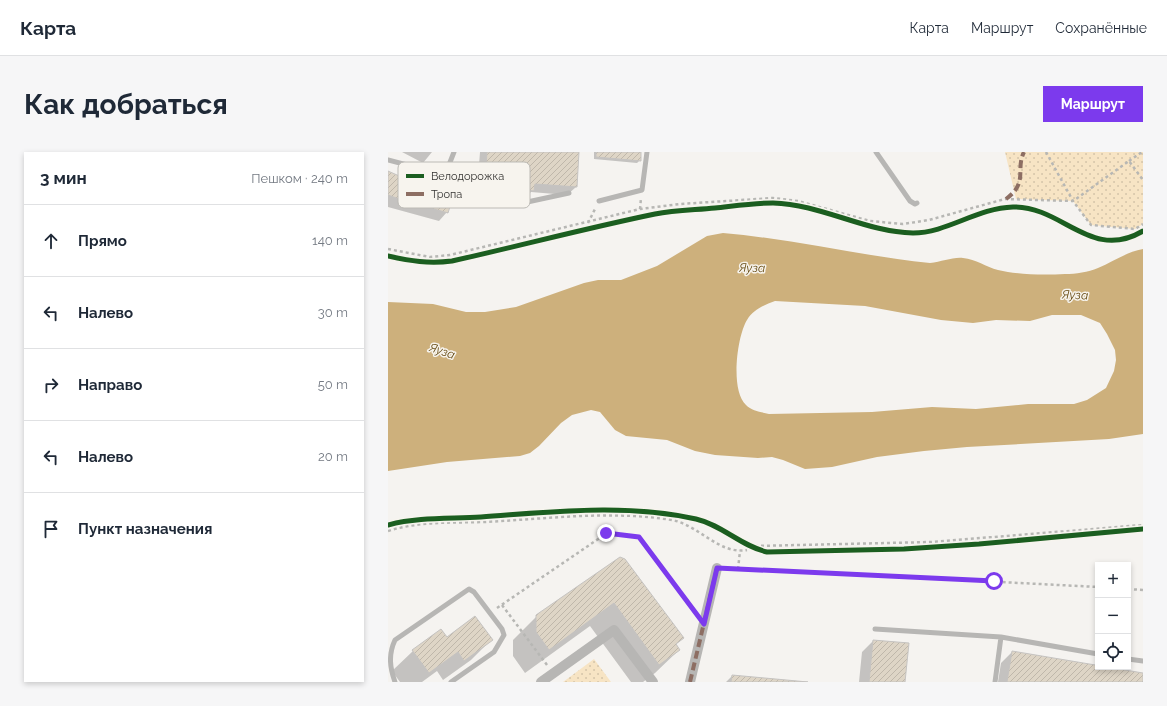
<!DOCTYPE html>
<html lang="ru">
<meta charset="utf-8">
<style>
body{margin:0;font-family:Raleway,sans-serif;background:#f6f6f7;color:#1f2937}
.controls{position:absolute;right:12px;bottom:12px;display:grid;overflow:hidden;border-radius:0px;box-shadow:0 2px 6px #0003}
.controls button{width:36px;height:36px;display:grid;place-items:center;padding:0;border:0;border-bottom:1px solid #e0e1e3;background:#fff;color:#1f2937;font:20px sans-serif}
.stop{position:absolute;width:12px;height:12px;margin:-9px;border:3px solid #7c3aed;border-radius:50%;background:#fff}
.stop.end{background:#7c3aed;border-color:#fff;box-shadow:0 1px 4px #0008}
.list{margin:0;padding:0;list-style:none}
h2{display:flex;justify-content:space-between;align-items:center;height:52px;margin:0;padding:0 16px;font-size:17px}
h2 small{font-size:13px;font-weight:400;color:#747a83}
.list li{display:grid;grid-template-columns:26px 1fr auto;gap:12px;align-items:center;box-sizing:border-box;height:72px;padding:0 16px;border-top:1px solid #e0e1e3}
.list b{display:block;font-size:15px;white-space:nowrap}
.list em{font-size:13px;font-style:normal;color:#747a83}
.icon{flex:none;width:22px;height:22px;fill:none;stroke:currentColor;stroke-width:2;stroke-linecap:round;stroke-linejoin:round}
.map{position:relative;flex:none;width:755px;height:530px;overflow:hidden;border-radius:0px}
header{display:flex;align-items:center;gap:24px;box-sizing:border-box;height:56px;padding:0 20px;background:#fff;border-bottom:1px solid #e0e1e3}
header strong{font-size:19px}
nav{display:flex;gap:22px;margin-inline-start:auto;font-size:14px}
.intro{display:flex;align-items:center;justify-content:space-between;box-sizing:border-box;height:96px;padding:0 24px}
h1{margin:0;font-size:28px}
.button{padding:10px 18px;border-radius:0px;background:#7c3aed;color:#fff;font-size:14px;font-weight:700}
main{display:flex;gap:24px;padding:0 24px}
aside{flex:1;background:#fff;border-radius:0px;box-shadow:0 2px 6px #0003}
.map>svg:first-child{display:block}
.park{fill:url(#park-dots)}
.water{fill:#cdb07c;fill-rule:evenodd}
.shadow{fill:#0003}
.building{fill:url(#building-hatch);stroke:#c5c3c1}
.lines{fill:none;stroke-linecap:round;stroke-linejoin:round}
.path{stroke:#b7b7b4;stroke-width:2.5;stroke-dasharray:3 3;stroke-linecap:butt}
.lane{stroke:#b7b6b4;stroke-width:5}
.street{stroke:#b7b6b4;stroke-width:10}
.quiet{stroke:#8d6e63;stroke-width:4;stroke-dasharray:8 4;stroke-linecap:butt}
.cycleway-casing{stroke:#f7f4ee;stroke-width:8}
.cycleway{stroke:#1b5e20;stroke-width:5}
.route{stroke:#7c3aed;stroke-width:5}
.labels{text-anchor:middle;stroke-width:3;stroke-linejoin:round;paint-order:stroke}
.water-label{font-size:12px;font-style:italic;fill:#654910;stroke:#f7f4ee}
.key{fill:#f7f4ee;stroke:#bcbab5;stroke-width:1}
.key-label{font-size:11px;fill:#333230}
</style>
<header>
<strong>Карта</strong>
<nav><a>Карта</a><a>Маршрут</a><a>Сохранённые</a></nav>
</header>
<div class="intro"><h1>Как добраться</h1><a class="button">Маршрут</a></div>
<main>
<aside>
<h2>3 мин<small>Пешком · 240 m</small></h2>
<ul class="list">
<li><svg class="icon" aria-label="ahead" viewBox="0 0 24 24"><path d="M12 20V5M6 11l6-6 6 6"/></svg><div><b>Прямо</b></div><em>140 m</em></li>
<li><svg class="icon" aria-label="left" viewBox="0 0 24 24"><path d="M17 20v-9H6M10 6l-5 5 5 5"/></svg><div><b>Налево</b></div><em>30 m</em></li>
<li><svg class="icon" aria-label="right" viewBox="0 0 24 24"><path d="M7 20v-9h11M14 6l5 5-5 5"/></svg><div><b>Направо</b></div><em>50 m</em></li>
<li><svg class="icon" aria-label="left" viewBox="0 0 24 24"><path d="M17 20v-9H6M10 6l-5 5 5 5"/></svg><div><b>Налево</b></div><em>20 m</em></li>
<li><svg class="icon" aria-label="arrive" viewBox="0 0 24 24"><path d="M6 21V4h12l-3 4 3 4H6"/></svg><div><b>Пункт назначения</b></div></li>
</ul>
</aside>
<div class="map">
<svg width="755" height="530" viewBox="0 0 755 530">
<defs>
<pattern id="park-dots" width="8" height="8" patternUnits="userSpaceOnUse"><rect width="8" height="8" fill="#f7e4c4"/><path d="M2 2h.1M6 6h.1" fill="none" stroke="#d4c4a9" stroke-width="1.8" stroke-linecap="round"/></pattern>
<pattern id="building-hatch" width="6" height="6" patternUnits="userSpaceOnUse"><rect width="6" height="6" fill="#ded5c6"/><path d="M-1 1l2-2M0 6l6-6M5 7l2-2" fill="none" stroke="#bfb7aa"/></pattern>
</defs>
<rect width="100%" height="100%" fill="#f5f3f0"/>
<path class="park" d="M 617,0 L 755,0 L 755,72 L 747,77 L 703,73 L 685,49 L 628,47 Z
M 206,507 L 223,530 L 175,530 Z"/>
<path class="water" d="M 335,81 C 405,87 473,104 542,111 C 554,110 564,105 575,106 C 588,107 598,115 610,118 C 631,123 656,123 677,122 C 688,122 700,120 710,116 C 725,110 738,100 755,97 L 755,282 L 721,287 L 579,295 L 536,299 L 489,305 L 444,315 L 417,317 L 395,308 L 384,305 L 370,306 L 327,303 L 307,299 L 279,288 L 238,284 L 227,278 L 212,260 L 203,258 L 184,263 L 173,271 L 151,294 L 142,301 L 132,304 L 59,310 L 0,319 L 0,150 L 45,152 L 78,160 L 97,160 L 128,155 L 196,131 L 210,128 L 233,128 L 269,114 L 319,84 ZM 387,149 L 477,154 L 553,168 L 585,171 L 608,168 L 642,169 L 664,163 L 693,163 L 712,171 L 719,182 L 727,198 L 728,208 L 726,219 L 718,236 L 699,248 L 686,252 L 640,252 L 588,257 L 544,255 L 484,260 L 381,262 C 373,260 364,259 358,253 C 342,239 349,184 359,168 C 365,158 376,153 387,149 Z"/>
<path class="shadow" d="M 14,0 L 44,0 L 35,11 Z
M 92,0 L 190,0 L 188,35 L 179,43 L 143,40 L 136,47 L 128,46 L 119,55 L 88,52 Z
M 206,0 L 252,0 L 252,8 L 249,11 L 206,7 Z
M 0,20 L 59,60 L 51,69 L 0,55 Z
M 233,406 L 294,486 L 287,493 L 291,498 L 267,521 L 255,530 L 243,530 L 202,474 L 137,521 L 125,504 L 125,488 L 149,464 Z
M 59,486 L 103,488 L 83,508 L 55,528 L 49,519 L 34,530 L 12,530 L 4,519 L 25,499 Z
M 485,489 L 516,530 L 471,530 L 474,500 Z
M 624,500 L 755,522 L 755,530 L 610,530 L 613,511 Z
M 344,524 L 409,530 L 338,530 Z"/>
<path class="building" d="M 99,0 L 191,0 L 189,35 L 147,32 L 146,39 L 130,37 L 129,46 L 96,44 Z
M 208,0 L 253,0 L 253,9 L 208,5 Z
M 0,19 L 18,27 L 66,42 L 60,61 L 11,47 L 0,43 Z
M 232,405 L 237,407 L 296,486 L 288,492 L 292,498 L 271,513 L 226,451 L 161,498 L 148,480 L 148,463 Z
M 87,464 L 105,488 L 76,509 L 70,500 L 41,521 L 24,498 L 53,477 L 59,485 Z
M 485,488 L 521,491 L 517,530 L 481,530 Z
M 624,499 L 755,521 L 755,530 L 619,530 Z
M 344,523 L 420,530 L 343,530 Z"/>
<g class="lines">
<path class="path" d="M 658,0 L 685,49 L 741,9 L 755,28
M 741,9 L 754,0
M 252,57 L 253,46
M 200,71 L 208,55
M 0,97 L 42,105 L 62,103 L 252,57 L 292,52 L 385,46 L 410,49 L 482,69 L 515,72 L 541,68 L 617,47 L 685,49 L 703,73 L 747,77 L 755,72
M 0,379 C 32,369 63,371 96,370 C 159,367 222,358 284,368 C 311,373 331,403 359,398
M 367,394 L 543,390 L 755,373
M 339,416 L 710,435
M 350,417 L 352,399
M 740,437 L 755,438
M 114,453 L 159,513
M 109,456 L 219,381 L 251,385 L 307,460"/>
<path class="lane" d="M 488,0 L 522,49 L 527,52 L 529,51
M 0,8 L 57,23 L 66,0
M 57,23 L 78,31 L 85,44 L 91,48 L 130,52 L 181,41
M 211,49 L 254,38 L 259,0
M 487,477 L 613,485 L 607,530
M 613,485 L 710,502
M 740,507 L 755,509
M 7,530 C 2,516 0,503 7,488 L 81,437 L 86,440 L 114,477 L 116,483 L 106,500 L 63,530"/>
<path class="street" d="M 153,530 L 226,478 L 265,530
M 302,530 L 329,416"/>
<path class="quiet" d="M 618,47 C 641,30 627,18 636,0
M 302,530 L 329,416"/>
<defs>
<path id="cycleway" d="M 0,104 C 22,109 41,112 64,109 C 131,94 199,76 267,62 C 287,58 307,58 327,56 C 346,54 366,51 385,51 C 433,52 477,80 525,81 C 559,81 589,56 625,55 C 675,54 703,110 755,79
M 0,373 C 31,365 61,367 93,365 C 164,360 237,351 308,367 C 334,373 353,394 379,400 L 516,397 L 591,392 L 755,377"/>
</defs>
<use href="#cycleway" class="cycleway-casing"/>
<use href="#cycleway" class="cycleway"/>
</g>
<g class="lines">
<path class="route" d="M 218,381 L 251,385 L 316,472 L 329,416 L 606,429"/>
</g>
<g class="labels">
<g class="water-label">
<text transform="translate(364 116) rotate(1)" y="4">Яуза</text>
<text transform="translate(687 143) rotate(2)" y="4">Яуза</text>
<text transform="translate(54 199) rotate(18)" y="4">Яуза</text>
</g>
</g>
<rect x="10" y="10" width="132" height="46" rx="6" class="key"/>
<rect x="18" y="22" width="18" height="4" fill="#1b5e20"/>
<rect x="18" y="40" width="18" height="4" fill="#8d6e63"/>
<g class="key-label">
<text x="43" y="28">Велодорожка</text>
<text x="43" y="46">Тропа</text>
</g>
</svg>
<div class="controls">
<button>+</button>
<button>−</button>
<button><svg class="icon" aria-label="locate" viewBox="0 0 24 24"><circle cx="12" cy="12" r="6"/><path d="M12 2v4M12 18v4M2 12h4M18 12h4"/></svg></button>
</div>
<div class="stop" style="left:606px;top:429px"></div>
<div class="stop end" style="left:218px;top:381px"></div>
</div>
</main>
